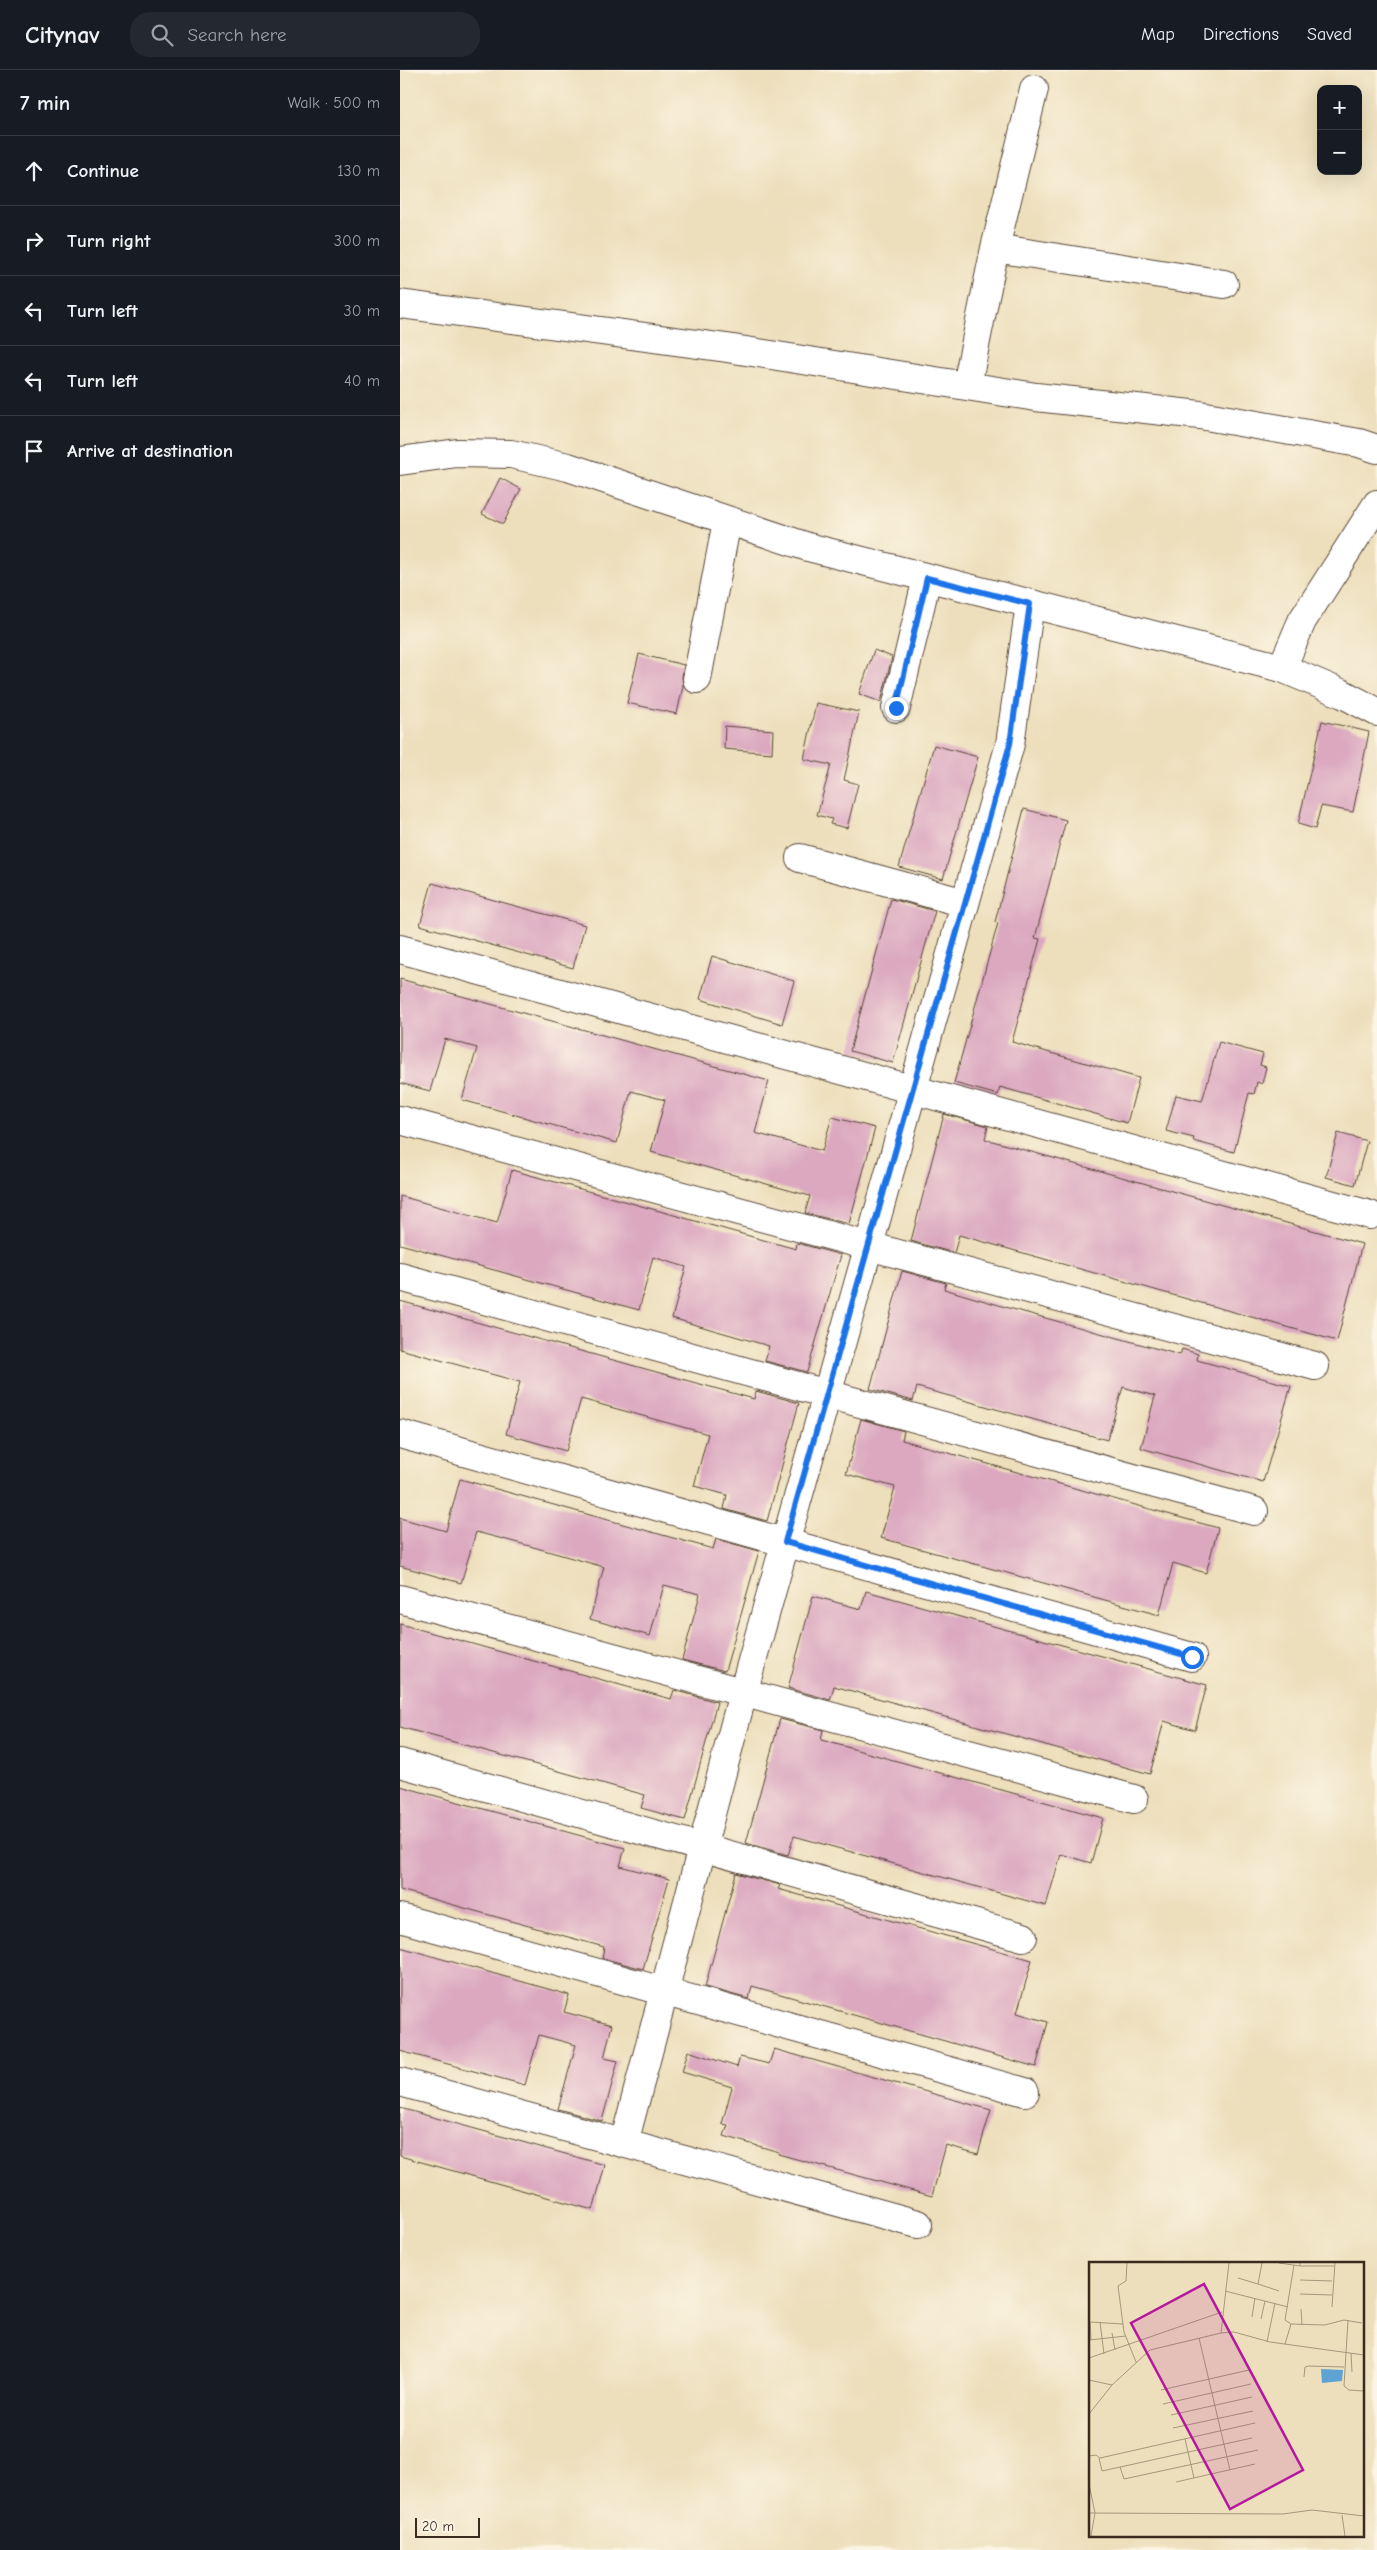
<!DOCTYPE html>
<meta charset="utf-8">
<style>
body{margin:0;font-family:"Comic Neue",sans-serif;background:#242831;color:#f1f3f6}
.controls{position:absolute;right:15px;top:15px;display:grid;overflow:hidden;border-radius:10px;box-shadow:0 5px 20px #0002}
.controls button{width:45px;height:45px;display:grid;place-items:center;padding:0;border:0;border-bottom:1px solid #363941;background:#171b24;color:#f1f3f6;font:25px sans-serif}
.scale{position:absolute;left:15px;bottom:12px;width:65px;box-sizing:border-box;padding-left:5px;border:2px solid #3b2a1e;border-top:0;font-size:14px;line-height:18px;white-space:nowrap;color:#3b2a1e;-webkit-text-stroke:4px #fcf5e5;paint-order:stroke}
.stop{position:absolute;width:15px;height:15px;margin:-11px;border:4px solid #1a73e8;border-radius:50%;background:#fff}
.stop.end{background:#1a73e8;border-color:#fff;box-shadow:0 1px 5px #0008}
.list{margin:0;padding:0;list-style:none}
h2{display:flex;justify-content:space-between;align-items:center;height:65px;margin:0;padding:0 20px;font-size:21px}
h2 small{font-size:16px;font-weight:400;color:#9ea1a6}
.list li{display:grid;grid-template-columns:32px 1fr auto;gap:15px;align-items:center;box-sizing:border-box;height:70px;padding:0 20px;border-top:1px solid #363941}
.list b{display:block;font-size:19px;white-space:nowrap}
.list em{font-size:16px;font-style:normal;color:#9ea1a6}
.icon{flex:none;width:28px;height:28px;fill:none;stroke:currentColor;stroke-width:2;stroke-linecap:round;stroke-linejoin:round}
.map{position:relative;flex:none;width:977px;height:2480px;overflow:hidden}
header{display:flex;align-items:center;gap:30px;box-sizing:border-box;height:70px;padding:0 25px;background:#171b24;border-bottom:1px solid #363941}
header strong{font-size:24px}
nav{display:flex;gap:28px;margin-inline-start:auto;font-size:18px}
.search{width:350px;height:45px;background:#242831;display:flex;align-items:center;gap:12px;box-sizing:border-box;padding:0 18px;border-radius:20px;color:#9ea1a6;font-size:19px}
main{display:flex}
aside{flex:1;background:#171b24}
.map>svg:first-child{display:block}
.building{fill:#dba8c0}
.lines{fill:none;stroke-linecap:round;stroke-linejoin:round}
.minor-casing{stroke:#564536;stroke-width:30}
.major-casing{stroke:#564536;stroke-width:30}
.minor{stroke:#fff;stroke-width:28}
.major{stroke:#fff;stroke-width:28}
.route{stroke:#1a73e8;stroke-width:6}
.inset-road{fill:none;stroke:#a6977d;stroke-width:1}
.view{fill:#b5179e;fill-opacity:0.15;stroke:#b5179e;stroke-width:2.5}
.inset-edge{fill:none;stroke:#3b2a1e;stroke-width:2.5}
</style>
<header>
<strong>Citynav</strong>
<div class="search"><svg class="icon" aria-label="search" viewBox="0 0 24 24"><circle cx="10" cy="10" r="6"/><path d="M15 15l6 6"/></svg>Search here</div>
<nav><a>Map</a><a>Directions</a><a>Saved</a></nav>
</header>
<main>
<aside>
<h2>7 min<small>Walk · 500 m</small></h2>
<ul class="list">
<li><svg class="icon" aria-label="ahead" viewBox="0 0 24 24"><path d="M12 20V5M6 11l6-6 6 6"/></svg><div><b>Continue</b></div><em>130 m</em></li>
<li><svg class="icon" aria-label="right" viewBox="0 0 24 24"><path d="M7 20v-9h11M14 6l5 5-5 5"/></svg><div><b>Turn right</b></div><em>300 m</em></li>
<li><svg class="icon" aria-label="left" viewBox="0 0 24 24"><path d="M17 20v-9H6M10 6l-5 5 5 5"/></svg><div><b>Turn left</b></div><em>30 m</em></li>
<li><svg class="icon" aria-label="left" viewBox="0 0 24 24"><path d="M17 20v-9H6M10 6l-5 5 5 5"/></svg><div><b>Turn left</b></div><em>40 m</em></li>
<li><svg class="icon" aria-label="arrive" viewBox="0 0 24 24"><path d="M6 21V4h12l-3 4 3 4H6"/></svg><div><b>Arrive at destination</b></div></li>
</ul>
</aside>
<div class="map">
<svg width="977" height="2480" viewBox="0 0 977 2480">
<rect width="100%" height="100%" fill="#fcf5e5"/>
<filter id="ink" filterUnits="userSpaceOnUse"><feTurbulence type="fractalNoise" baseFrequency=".02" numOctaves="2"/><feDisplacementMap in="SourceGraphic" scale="10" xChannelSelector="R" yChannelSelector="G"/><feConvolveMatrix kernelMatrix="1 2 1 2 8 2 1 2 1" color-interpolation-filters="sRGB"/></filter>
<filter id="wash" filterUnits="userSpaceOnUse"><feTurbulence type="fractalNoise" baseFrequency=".0096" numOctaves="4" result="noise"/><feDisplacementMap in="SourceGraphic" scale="20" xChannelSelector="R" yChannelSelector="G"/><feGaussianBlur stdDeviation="1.12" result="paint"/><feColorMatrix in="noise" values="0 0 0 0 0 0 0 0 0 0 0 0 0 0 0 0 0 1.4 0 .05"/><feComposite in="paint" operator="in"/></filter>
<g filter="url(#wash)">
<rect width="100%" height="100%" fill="#eddfbc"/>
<g id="blocks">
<path class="building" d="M 100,408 L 121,419 L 103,454 L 82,444 Z
M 474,580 L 492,587 L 481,632 L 459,624 Z
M 239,584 L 284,595 L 282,607 L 283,616 L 277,644 L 227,633 Z
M 416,633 L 459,642 L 444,710 L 458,714 L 447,758 L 430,754 L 432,749 L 417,745 L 431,695 L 404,689 Z
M 922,651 L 969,662 L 953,742 L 921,736 L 915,759 L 898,754 Z
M 325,656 L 373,660 L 372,683 L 324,679 Z
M 534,675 L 578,687 L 543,809 L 499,797 Z
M 624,739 L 666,750 L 635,868 L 640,869 L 612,972 L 739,1008 L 727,1053 L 600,1017 L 598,1025 L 554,1013 L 598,853 L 595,852 Z
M 32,813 L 185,855 L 173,898 L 20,855 Z
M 491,829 L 535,841 L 493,993 L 450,981 Z
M 312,886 L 394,911 L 382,954 L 300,929 Z
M 0,909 L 369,1011 L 355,1063 L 422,1081 L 432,1047 L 475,1058 L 449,1154 L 405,1143 L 410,1126 L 251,1082 L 265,1030 L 231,1021 L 217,1073 L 123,1047 L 62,1030 L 77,978 L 45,969 L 30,1021 L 0,1013 Z
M 819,972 L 863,984 L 860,995 L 866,997 L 862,1014 L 857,1012 L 854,1024 L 849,1023 L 834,1082 L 793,1071 L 794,1068 L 766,1061 L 776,1025 L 802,1031 Z
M 544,1044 L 588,1056 L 585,1069 L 962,1174 L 937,1271 L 559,1165 L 554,1183 L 511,1171 Z
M 938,1063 L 967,1071 L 955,1115 L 926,1107 Z
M 112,1100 L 396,1179 L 397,1173 L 441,1185 L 407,1302 L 365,1291 L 369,1276 L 272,1248 L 286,1197 L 253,1187 L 239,1240 L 0,1174 L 0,1126 L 97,1153 Z
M 502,1201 L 546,1213 L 544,1219 L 609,1238 L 780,1285 L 782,1279 L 798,1284 L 797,1290 L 891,1316 L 863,1412 L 741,1378 L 755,1326 L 723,1317 L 707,1370 L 517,1317 L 513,1331 L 470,1319 Z
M 0,1231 L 354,1329 L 356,1321 L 399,1333 L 367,1451 L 324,1439 L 327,1425 L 294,1416 L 308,1364 L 181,1329 L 166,1381 L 106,1364 L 120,1312 L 0,1279 Z
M 461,1349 L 504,1361 L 502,1370 L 818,1458 L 806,1503 L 773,1493 L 759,1545 L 481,1468 L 495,1417 L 446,1404 Z
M 60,1409 L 313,1479 L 316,1469 L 359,1481 L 325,1601 L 282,1590 L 300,1524 L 264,1515 L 250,1566 L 190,1549 L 204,1497 L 126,1475 L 76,1462 L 61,1513 L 0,1496 L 0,1448 L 46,1461 Z
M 466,1521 L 807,1615 L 795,1660 L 764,1651 L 750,1704 L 434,1616 L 430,1630 L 388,1618 L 413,1526 L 461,1539 Z
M 0,1554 L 271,1629 L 274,1620 L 317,1632 L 285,1750 L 241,1738 L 245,1725 L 0,1657 Z
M 380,1649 L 423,1660 L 421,1670 L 703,1748 L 691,1793 L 661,1784 L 646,1836 L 394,1766 L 388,1785 L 346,1773 Z
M 0,1716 L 225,1778 L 220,1796 L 269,1809 L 243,1899 L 202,1888 L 204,1877 L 0,1820 Z
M 336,1803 L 380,1815 L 378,1819 L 632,1890 L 617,1943 L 648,1952 L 636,1997 L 352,1916 L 349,1929 L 305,1917 Z
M 0,1877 L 169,1925 L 164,1942 L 212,1955 L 204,1988 L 218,1991 L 202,2051 L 158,2039 L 176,1975 L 139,1965 L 125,2015 L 0,1981 Z
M 374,1979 L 591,2040 L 578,2084 L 546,2075 L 532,2126 L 378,2084 L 379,2082 L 324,2066 L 328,2055 L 322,2054 L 332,2017 L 282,2002 L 288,1981 L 337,1997 L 340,1987 L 369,1994 Z
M 0,2038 L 205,2095 L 193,2140 L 0,2086 Z"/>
</g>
</g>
<g filter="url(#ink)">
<use href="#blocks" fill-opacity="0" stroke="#564536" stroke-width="1"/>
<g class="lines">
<defs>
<path id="minor" d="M 595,178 L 824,214
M 0,234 L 327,278 L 636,327 L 800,345 L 959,373 L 977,379
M 567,315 L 595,178 L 634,19
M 882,598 L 902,551 L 977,434
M 297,609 L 327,451
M 496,638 L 527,508
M 400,788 L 565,833
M 0,879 L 970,1145
M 0,1050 L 915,1296
M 0,1207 L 854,1441
M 0,1364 L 792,1587
M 0,1529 L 734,1729
M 0,1693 L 623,1867
M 0,1848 L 625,2022
M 0,2012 L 518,2154
M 224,2073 L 343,1623 L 610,674 L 630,534"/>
<path id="major" d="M 0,391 L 57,383 L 111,384 L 168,397 L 408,477 L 882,598 L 943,624 L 977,642"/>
</defs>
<use href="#minor" class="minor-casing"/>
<use href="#major" class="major-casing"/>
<use href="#minor" class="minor"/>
<use href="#major" class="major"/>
</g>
</g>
<g class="lines" filter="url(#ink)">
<path class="route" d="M 496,638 L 527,508 L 630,534 L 610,674 L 385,1472 L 792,1587"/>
</g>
<g transform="translate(689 2192)">
<rect width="275" height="275" fill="#eddfbc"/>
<path d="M 232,107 L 254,108 L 253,119 L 233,121 Z" fill="#5ea3d3"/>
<path class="inset-road" d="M 38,1 L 37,19 L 29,24 L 35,70 L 47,100M 190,1 L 211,4 L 211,1M 211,4 L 245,4M 149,16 L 169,22 L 173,1M 211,18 L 243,19M 169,22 L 190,29M 136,29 L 199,45M 211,32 L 243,33M 243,45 L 246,1M 212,47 L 213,63M 163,55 L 166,36M 172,57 L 176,39M 259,58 L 255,124 L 260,128 L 275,129M 11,60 L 15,92M 202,62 L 236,63 L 255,58 L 273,61M 23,71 L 26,88M 132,71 L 140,1M 110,76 L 141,208M 0,78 L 37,74M 2,78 L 1,60 L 34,62M 178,80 L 186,41M 196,82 L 202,62 L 196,58 L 205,3M 262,91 L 263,110M 0,96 L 133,50M 215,115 L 216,105 L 220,104 L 255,105M 0,118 L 23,123M 72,128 L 160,108M 74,142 L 162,122M 0,152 L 23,123 L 61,88 L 132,71 L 145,70 L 181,80 L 275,93M 82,153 L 163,135M 84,166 L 164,149M 96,177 L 105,216M 0,194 L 7,193 L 11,196 L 166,161M 10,196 L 13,209 L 163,176M 31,205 L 35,217 L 169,188M 87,220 L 166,202M 0,222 L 6,251 L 2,274M 0,251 L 194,252 L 223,248 L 275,254M 253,253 L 256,274"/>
<path class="view" d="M 115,22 L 214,208 L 141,247 L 42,61 Z"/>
<rect width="275" height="275" class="inset-edge"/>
</g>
</svg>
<div class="controls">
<button>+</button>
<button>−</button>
</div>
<div class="scale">20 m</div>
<div class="stop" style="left:792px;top:1587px"></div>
<div class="stop end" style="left:496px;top:638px"></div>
</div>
</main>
